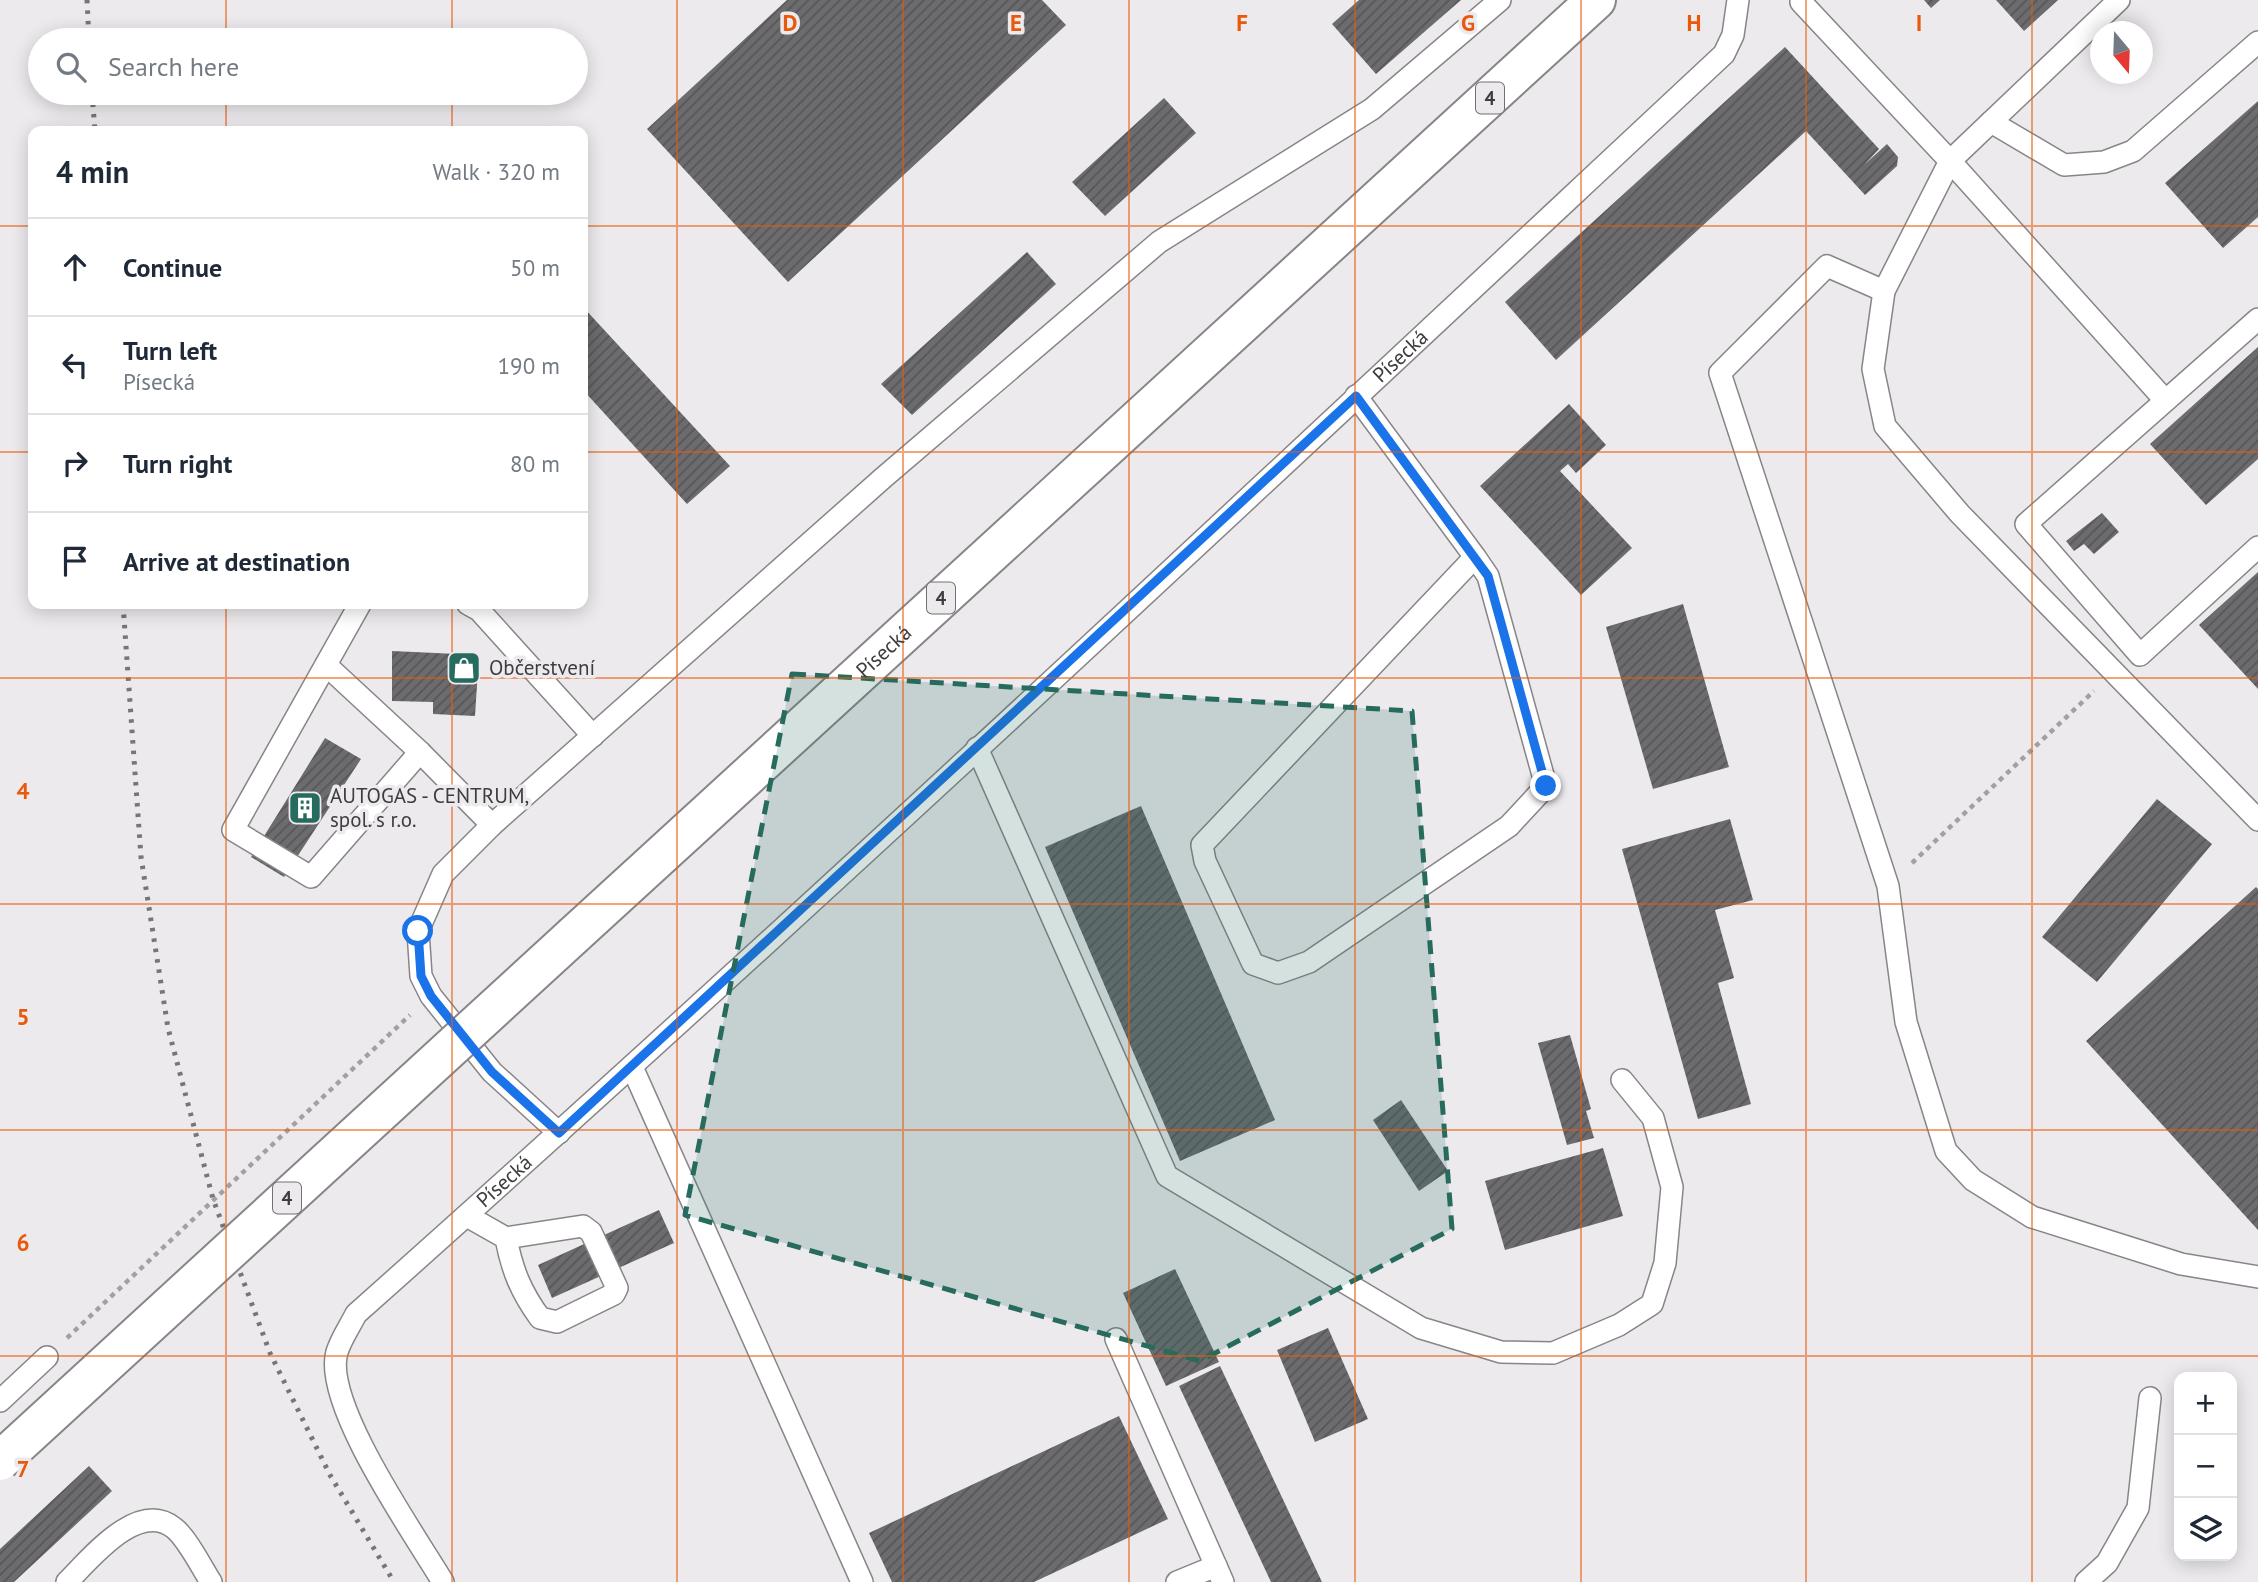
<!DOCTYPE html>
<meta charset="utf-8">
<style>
body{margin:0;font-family:"PT Sans",sans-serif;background:#f2f2f3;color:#1f2937}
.controls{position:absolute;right:21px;bottom:21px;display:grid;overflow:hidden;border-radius:14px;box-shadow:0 4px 18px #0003}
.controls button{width:63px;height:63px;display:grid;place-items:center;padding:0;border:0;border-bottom:2px solid #e0e1e3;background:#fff;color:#1f2937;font:35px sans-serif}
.compass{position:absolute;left:2090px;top:21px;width:63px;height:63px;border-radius:50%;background:#fff;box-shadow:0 4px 18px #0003;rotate:161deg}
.stop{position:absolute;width:21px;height:21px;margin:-16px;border:5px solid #1a73e8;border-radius:50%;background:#fff}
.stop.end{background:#1a73e8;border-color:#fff;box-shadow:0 2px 7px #0008}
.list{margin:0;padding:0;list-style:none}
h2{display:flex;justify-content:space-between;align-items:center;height:91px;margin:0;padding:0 28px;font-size:30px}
h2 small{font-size:23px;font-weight:400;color:#747a83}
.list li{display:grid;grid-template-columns:46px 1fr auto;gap:21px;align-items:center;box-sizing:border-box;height:98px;padding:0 28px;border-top:2px solid #e0e1e3}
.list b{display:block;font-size:26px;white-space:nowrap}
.list p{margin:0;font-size:23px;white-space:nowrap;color:#747a83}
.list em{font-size:23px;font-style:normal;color:#747a83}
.icon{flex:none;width:38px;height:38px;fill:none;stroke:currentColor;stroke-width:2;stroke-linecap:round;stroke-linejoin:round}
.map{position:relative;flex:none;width:2258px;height:1582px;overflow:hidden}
.search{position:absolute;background:#fff;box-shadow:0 4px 18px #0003;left:28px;top:28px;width:560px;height:77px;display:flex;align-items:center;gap:18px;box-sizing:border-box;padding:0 24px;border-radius:38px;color:#747a83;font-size:26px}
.panel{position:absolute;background:#fff;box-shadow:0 4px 18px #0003;left:28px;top:126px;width:560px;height:483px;border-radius:14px}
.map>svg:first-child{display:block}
.building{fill:url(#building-hatch)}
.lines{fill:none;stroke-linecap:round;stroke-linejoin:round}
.service-casing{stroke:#878588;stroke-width:24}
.primary-casing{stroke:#878588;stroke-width:42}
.path{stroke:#a2a0a3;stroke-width:4.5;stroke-dasharray:5 5;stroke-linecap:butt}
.service{stroke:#fff;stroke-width:21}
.primary{stroke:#fff;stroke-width:38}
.rail{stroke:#767577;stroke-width:5;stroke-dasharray:3.5 7;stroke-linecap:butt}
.primary-bridge-casing{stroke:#878588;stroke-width:42;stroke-linecap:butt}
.primary-bridge{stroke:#fff;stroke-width:38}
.route{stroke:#1a73e8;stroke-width:9}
.marked{fill:#266b5d;fill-opacity:0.2;stroke:#266b5d;stroke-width:5;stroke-dasharray:14 9;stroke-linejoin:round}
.grid{fill:none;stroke:#e8590c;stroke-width:2;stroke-opacity:0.55}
.labels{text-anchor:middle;stroke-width:7;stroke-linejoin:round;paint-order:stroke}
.shield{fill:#edeaee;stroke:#727073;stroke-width:2}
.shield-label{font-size:19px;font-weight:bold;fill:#3d3c3e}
.street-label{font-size:21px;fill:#3d3c3e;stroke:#edeaee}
.poi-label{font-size:21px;fill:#3d3c3e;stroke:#edeaee;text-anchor:start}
.grid-label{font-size:23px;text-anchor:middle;font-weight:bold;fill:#e8590c;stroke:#edeaee;stroke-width:7;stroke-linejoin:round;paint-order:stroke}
</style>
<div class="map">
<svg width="2258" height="1582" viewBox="0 0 2258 1582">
<defs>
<pattern id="building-hatch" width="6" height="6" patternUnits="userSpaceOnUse" patternTransform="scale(1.75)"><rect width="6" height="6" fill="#6c6c6f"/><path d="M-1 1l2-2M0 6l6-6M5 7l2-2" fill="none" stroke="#565658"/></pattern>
</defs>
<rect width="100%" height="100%" fill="#edeaee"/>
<path class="building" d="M 787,0 L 1042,0 L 1066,25 L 788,282 L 647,129 Z
M 1359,0 L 1461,0 L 1376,74 L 1332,24 Z
M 1924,0 L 1940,0 L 1931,8 Z
M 1996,0 L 2058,0 L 2024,31 Z
M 1785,47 L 1879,149 L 1865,164 L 1887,144 L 1898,157 L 1897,166 L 1865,195 L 1806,131 L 1556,360 L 1505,302 Z
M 1164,98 L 1196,133 L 1105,216 L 1072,182 Z
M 2258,101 L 2258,217 L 2223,248 L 2165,183 Z
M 1027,252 L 1056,284 L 912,415 L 881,384 Z
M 583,307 L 730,466 L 687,504 L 583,390 Z
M 2258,347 L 2258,459 L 2206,505 L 2150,444 Z
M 1569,404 L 1606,445 L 1576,473 L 1568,464 L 1560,471 L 1632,548 L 1581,595 L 1480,486 Z
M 2102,513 L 2119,532 L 2094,554 L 2084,544 L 2074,551 L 2066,541 Z
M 2258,572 L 2258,689 L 2199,625 Z
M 1683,604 L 1729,767 L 1653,789 L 1606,627 Z
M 392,651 L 479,655 L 475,716 L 433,714 L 433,702 L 392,701 Z
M 325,738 L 361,759 L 284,877 L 251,857 Z
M 2157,799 L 2212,844 L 2097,982 L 2042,937 Z
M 1141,806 L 1275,1120 L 1180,1161 L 1045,847 Z
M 1730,819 L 1753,900 L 1715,910 L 1734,978 L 1718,983 L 1751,1104 L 1698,1119 L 1622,849 Z
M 2256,887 L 2258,889 L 2258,1230 L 2086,1041 Z
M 1570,1035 L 1591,1109 L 1586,1111 L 1594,1138 L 1567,1145 L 1538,1043 Z
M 1401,1100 L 1448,1171 L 1419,1191 L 1373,1120 Z
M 1603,1148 L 1623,1216 L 1505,1250 L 1485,1181 Z
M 659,1210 L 674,1243 L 552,1298 L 538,1265 Z
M 1175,1269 L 1219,1362 L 1166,1386 L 1123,1293 Z
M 1328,1328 L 1368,1419 L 1315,1442 L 1277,1350 Z
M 1220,1366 L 1322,1582 L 1271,1582 L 1179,1386 Z
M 1119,1416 L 1168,1519 L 1034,1582 L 892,1582 L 869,1533 Z
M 89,1466 L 112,1491 L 14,1582 L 0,1582 L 0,1549 Z"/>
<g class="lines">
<defs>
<g id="service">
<path d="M 2119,0 L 1950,161 L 1884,291 L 1873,369 L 1885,426 L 1960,514 L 2258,820"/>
<path d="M 1801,2 L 1950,161 L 2164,399"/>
<path d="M 1991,122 L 2064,165 L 2104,162 L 2133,151 L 2258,42"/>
<path d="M 1884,291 L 1827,266 L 1720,373 L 1888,886 L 1906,1022 L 1946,1151 L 1973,1180 L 2032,1217 L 2181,1264 L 2258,1277"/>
<path d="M 2258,319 L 2026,524 L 2140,655 L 2258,547"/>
<path d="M 1356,396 L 1475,557 L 1488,576 L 1546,786 L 1509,826 L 1309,962 L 1278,973 L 1253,964 L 1205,861 L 1202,845 L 1475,557"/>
<path d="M 360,604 L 233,830 L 311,877 L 420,752 L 492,825"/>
<path d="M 468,604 L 479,610 L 593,736"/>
<path d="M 326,665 L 420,752"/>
<path d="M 977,748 L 1167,1176 L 1421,1328 L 1501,1352 L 1553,1353 L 1619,1325 L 1652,1304 L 1665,1263 L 1672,1187 L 1653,1118 L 1622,1080"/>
<path d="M 632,1067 L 862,1582"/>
<path d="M 559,1133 L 492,1072 L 431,996 L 421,976 L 418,931 L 443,874 L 492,825 L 883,478 L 1159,242 L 1372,109 L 1500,0"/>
<path d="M 467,1216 L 506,1238 C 512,1270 521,1292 540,1318 L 557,1322 L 614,1294 L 617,1288 L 591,1232 L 583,1226 L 506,1238"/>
<path d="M 1116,1339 L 1223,1582"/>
<path d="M 0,1401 L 47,1357"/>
<path d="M 67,1582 C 90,1559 138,1499 174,1528 C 187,1538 202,1568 211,1582"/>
<path id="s1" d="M 443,1582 C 415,1535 322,1403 337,1352 C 341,1339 350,1326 356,1314 C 819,902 1271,477 1724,54 L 1733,35 L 1738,0"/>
<path d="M 1177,1582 L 1216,1566"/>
<path d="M 2086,1582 L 2107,1563 L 2138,1508 L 2150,1398"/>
</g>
<g id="primary">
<path id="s2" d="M 574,935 L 1596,0"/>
</g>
</defs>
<use href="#service" class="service-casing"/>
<use href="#primary" class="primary-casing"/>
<path class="path" d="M 1912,863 L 2094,691
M 67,1338 L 410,1015"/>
<use href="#service" class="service"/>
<use href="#primary" class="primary"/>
<path class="rail" d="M 87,0 L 89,40
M 92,93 L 95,131
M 123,604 L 141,857 L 168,1028 L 213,1199 L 270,1353 L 330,1475 L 394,1582"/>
<defs>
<path id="primary-bridge" d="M 0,1461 L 574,935"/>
</defs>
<use href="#primary-bridge" class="primary-bridge-casing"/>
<use href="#primary-bridge" class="primary-bridge"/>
</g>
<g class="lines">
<path class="route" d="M 418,931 L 421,976 L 431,996 L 492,1072 L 559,1133 L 1356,396 L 1488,576 L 1546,786"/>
</g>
<path class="marked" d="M 792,674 L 1412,711 L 1452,1229 L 1200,1361 L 685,1215 Z"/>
<path class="grid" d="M 226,0 L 226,40M 452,0 L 452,40M 677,0 L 677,1582M 903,0 L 903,1582M 1129,0 L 1129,1582M 1355,0 L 1355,1582M 1581,0 L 1581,1582M 1806,0 L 1806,1582M 2032,0 L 2032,1582M 226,93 L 226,131M 452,93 L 452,131M 0,226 L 33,226M 583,226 L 2258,226M 0,452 L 33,452M 583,452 L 2258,452M 226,604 L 226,1582M 452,604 L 452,1582M 0,678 L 2258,678M 0,904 L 2258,904M 0,1130 L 2258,1130M 0,1356 L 2258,1356"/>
<defs>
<symbol id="shop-square" viewBox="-11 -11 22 22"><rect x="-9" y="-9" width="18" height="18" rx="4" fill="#266b5d" stroke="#edeaee"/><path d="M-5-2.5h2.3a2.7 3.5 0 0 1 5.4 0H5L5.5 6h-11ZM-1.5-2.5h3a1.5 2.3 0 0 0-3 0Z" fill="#fff"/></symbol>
<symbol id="building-square" viewBox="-11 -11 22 22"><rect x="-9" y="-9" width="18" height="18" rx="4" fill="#266b5d" stroke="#edeaee"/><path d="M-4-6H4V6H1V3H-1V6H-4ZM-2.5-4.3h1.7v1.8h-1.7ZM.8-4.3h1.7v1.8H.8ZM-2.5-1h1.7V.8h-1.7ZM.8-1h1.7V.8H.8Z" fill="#fff"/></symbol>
</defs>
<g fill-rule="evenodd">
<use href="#shop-square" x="445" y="649" width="38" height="38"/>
<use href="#building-square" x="286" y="789" width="38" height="38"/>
</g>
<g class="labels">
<g class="shield">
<rect x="1476" y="82.5" width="28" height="31" rx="5"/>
<rect x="927" y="582.5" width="28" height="31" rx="5"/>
<rect x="273" y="1182.5" width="28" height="31" rx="5"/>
</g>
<g class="shield-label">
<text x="1490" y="105">4</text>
<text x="941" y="605">4</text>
<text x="287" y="1205">4</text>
</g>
<g class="street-label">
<text dy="7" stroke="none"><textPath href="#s1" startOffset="1717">Písecká</textPath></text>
<text dy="7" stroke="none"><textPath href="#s2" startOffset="420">Písecká</textPath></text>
<text dy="7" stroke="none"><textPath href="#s1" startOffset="499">Písecká</textPath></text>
</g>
<g class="poi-label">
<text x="489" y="675">Občerstvení</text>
<text x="330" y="803">AUTOGAS - CENTRUM,<tspan x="330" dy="24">spol. s r.o.</tspan></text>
</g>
</g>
<g class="grid-label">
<text x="790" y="31">D</text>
<text x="1016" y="31">E</text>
<text x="1242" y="31">F</text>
<text x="1468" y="31">G</text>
<text x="1694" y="31">H</text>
<text x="1919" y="31">I</text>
<text x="23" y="799">4</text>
<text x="23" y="1025">5</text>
<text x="23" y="1251">6</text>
<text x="23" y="1477">7</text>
</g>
</svg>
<div class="controls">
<button>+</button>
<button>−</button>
<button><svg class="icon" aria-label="layers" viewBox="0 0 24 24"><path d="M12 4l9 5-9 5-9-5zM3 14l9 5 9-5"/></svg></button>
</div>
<svg class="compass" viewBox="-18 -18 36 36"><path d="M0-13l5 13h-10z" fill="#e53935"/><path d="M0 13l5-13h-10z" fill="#747a83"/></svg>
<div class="stop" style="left:418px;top:931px"></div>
<div class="stop end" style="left:1546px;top:786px"></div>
<div class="search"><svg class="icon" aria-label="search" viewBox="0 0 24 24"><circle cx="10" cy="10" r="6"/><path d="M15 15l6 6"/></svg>Search here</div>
<section class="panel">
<h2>4 min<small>Walk · 320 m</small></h2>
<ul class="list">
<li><svg class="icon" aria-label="ahead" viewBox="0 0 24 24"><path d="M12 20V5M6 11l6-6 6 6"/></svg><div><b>Continue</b></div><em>50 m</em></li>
<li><svg class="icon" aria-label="left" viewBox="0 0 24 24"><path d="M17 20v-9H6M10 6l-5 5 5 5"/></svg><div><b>Turn left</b><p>Písecká</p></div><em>190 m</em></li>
<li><svg class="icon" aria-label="right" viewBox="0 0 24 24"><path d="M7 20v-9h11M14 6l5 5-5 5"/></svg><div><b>Turn right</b></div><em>80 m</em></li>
<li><svg class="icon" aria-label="arrive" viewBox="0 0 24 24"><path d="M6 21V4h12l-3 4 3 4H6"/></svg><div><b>Arrive at destination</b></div></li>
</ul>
</section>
</div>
